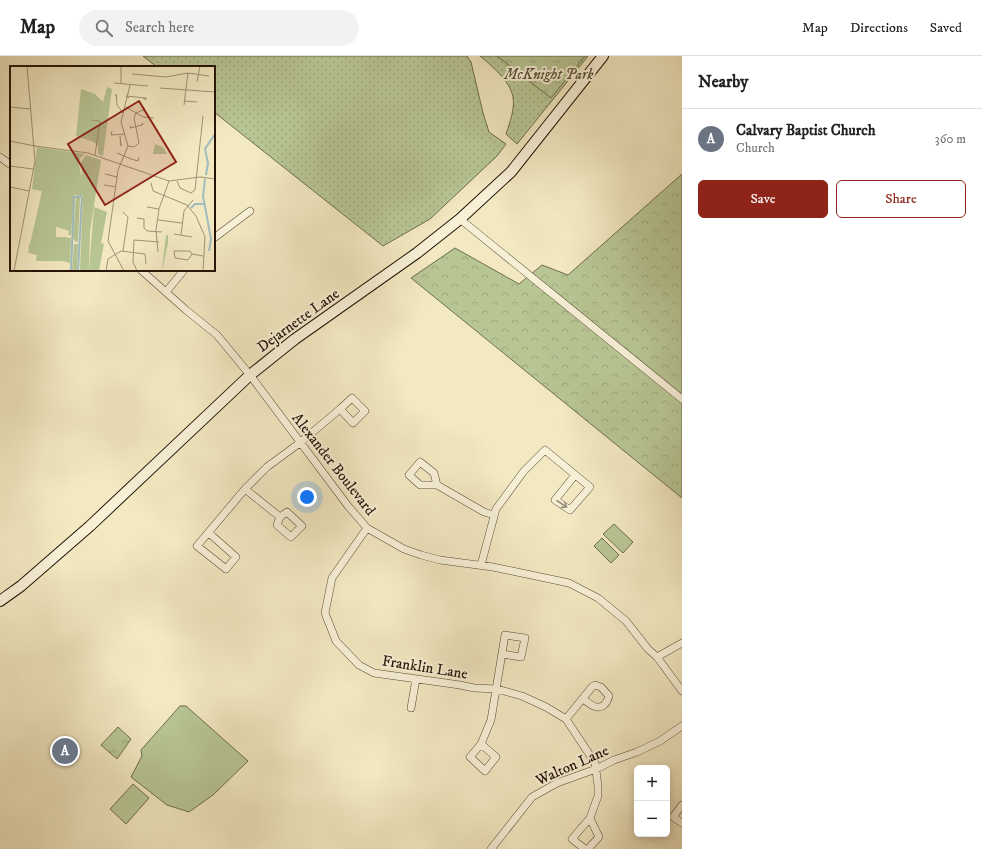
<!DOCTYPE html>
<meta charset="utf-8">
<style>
body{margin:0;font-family:"IM FELL DW Pica",serif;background:#f2f2f2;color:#222}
.controls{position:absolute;right:12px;bottom:12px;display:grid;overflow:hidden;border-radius:6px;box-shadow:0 2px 10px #0003}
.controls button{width:36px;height:36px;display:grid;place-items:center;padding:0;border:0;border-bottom:1px solid #e0e0e0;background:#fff;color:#222;font:20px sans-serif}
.you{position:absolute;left:307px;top:441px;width:14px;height:14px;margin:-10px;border:3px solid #fff;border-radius:50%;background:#1a73e8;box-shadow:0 0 0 6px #1a73e833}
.badge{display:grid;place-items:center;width:26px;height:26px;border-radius:50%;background:#8f2418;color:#fff;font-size:13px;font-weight:700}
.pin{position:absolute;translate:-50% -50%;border:2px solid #fff;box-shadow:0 1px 4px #0006}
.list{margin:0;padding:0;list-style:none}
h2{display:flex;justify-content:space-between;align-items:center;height:52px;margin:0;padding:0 16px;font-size:17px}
h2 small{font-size:13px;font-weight:400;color:#767676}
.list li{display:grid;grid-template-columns:26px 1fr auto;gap:12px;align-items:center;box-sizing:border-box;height:60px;padding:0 16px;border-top:1px solid #e0e0e0}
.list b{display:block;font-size:15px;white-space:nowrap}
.list p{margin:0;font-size:13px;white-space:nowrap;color:#767676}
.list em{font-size:13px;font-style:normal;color:#767676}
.actions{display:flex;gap:8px;padding:12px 16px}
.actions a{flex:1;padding:9px 0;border:1px solid #8f2418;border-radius:6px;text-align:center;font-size:14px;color:#8f2418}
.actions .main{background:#8f2418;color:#fff}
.icon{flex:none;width:22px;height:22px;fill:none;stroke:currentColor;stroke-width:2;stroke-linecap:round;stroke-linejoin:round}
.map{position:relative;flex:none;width:682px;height:793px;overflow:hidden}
header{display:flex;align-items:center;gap:24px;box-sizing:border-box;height:56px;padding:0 20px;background:#fff;border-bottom:1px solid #e0e0e0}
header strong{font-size:19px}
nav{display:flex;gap:22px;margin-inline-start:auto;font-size:14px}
.search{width:280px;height:36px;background:#f2f2f2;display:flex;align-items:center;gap:10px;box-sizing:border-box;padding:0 14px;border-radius:22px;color:#767676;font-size:15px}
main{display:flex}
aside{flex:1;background:#fff}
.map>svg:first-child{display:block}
.grass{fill:url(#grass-dots);stroke:#6e6c4d}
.forest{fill:url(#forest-crowns);stroke:#6e6c4d}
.park{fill:url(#park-tufts);stroke:#6e6c4d}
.pitch{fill:#b8c694;stroke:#6e6c4d}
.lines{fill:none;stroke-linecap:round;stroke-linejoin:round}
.minor-casing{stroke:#584835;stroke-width:8}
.secondary-casing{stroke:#251306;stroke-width:12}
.minor{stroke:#f7f0d7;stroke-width:7}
.secondary{stroke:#f7f0d7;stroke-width:10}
.oneway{stroke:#988d79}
.labels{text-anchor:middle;stroke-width:4;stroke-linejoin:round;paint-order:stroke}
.park-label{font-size:15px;font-style:italic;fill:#585238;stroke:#f7f0d7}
.street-label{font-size:15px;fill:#251306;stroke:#f7f0d7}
.inset-river{fill:none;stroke:#a0bdbd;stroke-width:2}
.inset-road{fill:none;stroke:#a09376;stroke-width:1}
.view{fill:#8f2418;fill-opacity:0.15;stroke:#8f2418;stroke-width:2}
.inset-edge{fill:none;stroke:#251306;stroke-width:2}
</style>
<header>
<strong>Map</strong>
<div class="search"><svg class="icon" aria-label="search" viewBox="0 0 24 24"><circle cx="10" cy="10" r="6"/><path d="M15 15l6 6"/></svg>Search here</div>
<nav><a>Map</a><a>Directions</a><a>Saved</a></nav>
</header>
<main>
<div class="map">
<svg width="682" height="793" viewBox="0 0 682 793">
<defs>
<pattern id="grass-dots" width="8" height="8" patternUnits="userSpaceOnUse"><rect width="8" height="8" fill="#b8c694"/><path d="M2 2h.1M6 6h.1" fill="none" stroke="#9ea97e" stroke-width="1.8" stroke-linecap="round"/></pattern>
<pattern id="forest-crowns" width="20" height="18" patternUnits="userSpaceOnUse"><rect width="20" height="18" fill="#b8c694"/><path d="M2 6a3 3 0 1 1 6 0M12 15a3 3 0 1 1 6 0" fill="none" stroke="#9ea97e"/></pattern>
<pattern id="park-tufts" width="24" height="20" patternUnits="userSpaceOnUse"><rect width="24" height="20" fill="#b8c694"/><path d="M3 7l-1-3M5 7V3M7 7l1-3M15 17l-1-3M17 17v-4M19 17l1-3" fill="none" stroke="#9ea97e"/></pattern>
</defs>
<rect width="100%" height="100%" fill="#f2e8c1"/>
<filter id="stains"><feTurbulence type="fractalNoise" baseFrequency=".005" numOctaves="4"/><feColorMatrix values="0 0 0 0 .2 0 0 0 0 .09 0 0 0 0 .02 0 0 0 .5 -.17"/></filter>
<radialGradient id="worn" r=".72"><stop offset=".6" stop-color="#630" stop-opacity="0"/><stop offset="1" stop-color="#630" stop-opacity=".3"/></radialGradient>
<path class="grass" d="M 143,0 L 467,0 L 471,6 L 483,57 L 489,76 L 506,88 L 497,100 L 430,163 L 383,190 L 214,56 L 214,11 L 157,11 Z
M 480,0 L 588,0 L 517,88 L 506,78 C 510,66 515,53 513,41 C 510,25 492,10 480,0 Z"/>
<path class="forest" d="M 682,118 L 682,442 L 411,222 L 455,192 L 519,228 L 542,209 L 568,219 Z"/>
<path class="park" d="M 497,0 L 585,0 L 551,42 Z
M 118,671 L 131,683 L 117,703 L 101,689 Z"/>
<path class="pitch" d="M 614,468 L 633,486 L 623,497 L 603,478 Z
M 602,482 L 619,499 L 611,507 L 594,490 Z
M 180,650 L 186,650 L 248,705 L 213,739 L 189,756 L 167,749 L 131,721 L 142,700 L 141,694 Z
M 133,728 L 149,742 L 126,768 L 110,753 Z"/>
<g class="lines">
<defs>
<path id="minor" d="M 0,101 L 11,109
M 460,163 L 682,343
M 214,182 L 250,155
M 141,214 L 186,254 L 217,279 L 250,319 L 348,450 L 367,472 L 404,493 L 421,499 L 440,504 L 493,511 L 569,527 L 598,542 L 626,565 L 648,593 L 657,601 L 682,635
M 166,236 L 184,214
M 437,429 L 434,417 L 420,406 L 409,419 L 420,429 L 437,429 L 484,456 L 494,459
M 245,433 L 280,461 L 277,469 L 291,481 L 302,470 L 287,456 L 280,461
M 367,472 L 332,522 L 325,557 L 336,585 L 359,609 L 374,617 L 460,629 L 474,632 L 497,633 L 522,640 L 546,651 L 566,663 L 595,707 L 598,730 L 598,740 L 590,762 L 572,783 L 585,793
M 209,477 L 236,501 L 226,513 L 197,490 L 245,433 L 267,411 L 301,386 L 340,353 L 353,367 L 365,355 L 352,342 L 340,353
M 481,509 L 496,453 L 524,415 L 545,394 L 590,431 L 570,454 L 555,444 L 575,419
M 657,601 L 682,587
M 411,652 L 416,623
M 566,663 L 592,631 L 595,629 L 601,631 L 609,640 C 608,644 607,646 604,649 C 597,655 589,647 583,643
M 481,688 L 496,701 L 485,715 L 470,701 L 481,688 L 491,664 L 505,579 L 525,582 L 521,601 L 502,598
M 682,749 L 673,761 L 682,767
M 491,793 L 532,741 L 557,727 L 596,713 L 614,704 L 637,696 L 660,685 L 682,670
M 588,793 L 599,781 L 590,762"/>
<path id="secondary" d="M 0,545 L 21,530 L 90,470 L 250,319 L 295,283 L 417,197 L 460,163 L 511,116 L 603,0"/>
</defs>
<use href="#minor" class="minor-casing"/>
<use href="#secondary" class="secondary-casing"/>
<use href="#minor" class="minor"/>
<use href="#secondary" class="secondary"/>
</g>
<defs><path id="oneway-shaft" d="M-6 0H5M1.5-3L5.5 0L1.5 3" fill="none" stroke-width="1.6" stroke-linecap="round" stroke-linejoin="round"/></defs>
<use class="oneway" href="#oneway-shaft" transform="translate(562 448) rotate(33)"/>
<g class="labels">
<g class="park-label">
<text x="549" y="23">McKnight Park</text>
</g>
<g class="street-label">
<text transform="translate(298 264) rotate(-36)" y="5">Dejarnette Lane</text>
<text transform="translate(334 408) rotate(52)" y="5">Alexander Boulevard</text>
<text transform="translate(425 611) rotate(9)" y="5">Franklin Lane</text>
<text transform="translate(572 709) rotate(-24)" y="5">Walton Lane</text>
</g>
</g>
<g transform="translate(10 10)">
<rect width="205" height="205" fill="#f2e8c1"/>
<path d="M 62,87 L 75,88 L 70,92 L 69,98 L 71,109 L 68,115 L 72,108 L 70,98 L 76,89 L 91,94 L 80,166 L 79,205 L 70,205 L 73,129 L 64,129 L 61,169 L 58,169 L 59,165 L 47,161 ZM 66,131 L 70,131 L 68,175 L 66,176 L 63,172 ZM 43,171 L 61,172 L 60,197 L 53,195 ZM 64,178 L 68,178 L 67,205 L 62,205 Z" fill="#b8c694"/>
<path d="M 97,21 L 102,23 L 93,90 L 88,88 L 88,80 L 84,76 L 66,70 L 71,23 L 85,28 L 93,36 ZM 84,141 L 97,146 L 91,177 L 94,178 L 89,205 L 79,205 ZM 156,169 L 158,169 L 158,177 L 152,205 Z" fill="#b8c694"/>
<path d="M 27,81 L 69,87 L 67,103 L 63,102 L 60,157 L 54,161 L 46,161 L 46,171 L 57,171 L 53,195 L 26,195 L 27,189 L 18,187 L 32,125 L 22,123 Z" fill="#b8c694"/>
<path d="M 145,78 L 153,81 L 157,88 L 143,88 ZM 33,133 L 46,133 L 52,138 L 52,150 L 44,157 L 35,157 L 28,150 L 28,144 ZM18.5 181a5.5 5.5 0 1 1 11 0a5.5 5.5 0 1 1-11 0Z" fill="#b8c694"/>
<path class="inset-river" d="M 196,109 L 198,97 L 195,83 L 205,68M 195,113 L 193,130 L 201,173 L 199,185M 181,142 L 185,138 L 194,138M 61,205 L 64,131 L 72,130M 68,205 L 72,130"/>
<path class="inset-road" d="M 122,8 L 156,11 L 178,7 L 199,10M 187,16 L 190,0M 104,17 L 138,20M 111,18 L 111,0M 150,22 L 205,26M 107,31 L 106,28 L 107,39 L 113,47M 119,32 L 116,30 L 136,32 L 136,34 L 133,32M 174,35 L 187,36M 174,39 L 178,7M 0,41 L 21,43M 116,41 L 133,51 L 144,52M 81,54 L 90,55 L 85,89M 121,60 L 120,62 L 132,59 L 133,57 L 131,59M 102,65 L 101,69 L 115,68M 110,70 L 111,80 L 110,76M 0,75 L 25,80M 25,80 L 78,87 L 159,115 L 190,111 L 205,113M 118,80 L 124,81 L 129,77 L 124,52 L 126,47 L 135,43 L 132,45M 107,87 L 121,93 L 128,95 L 129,91M 0,100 L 23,103M 95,108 L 107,111M 167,115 L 170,122 L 181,127 L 185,124 L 193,50M 141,117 L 143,125 L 177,139 L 186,150 L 195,171 L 193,205M 94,119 L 106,121M 0,121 L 19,125M 137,141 L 149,143M 127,152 L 134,153 L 134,162 L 137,165 L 152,166M 148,154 L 172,157M 164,168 L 182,171M 171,169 L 174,145 L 183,134M 113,185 L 118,151 L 113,146M 148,186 L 146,164 L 149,143 L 159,115M 182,188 L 178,194 L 165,192 L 164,185 L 180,185 L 182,188 L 193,190M 4,205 L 25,95 L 17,0M 96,205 L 98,193 L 111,185 L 135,188 L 136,198M 114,205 L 98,175 L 108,104 L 118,80 L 111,56 L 120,19M 127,205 L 123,196 L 124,174 L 149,176"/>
<path class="view" d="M 129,35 L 166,96 L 95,139 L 58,78 Z"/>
<rect width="205" height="205" class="inset-edge"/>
</g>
<rect width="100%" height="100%" filter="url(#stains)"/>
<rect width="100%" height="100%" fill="url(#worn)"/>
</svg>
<div class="controls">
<button>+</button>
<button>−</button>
</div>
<div class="you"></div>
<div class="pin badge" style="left:65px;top:695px;background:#6b7280">A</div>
</div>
<aside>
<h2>Nearby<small></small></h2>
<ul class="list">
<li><span class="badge" style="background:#6b7280">A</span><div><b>Calvary Baptist Church</b><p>Church</p></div><em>360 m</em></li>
</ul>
<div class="actions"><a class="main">Save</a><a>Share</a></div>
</aside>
</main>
